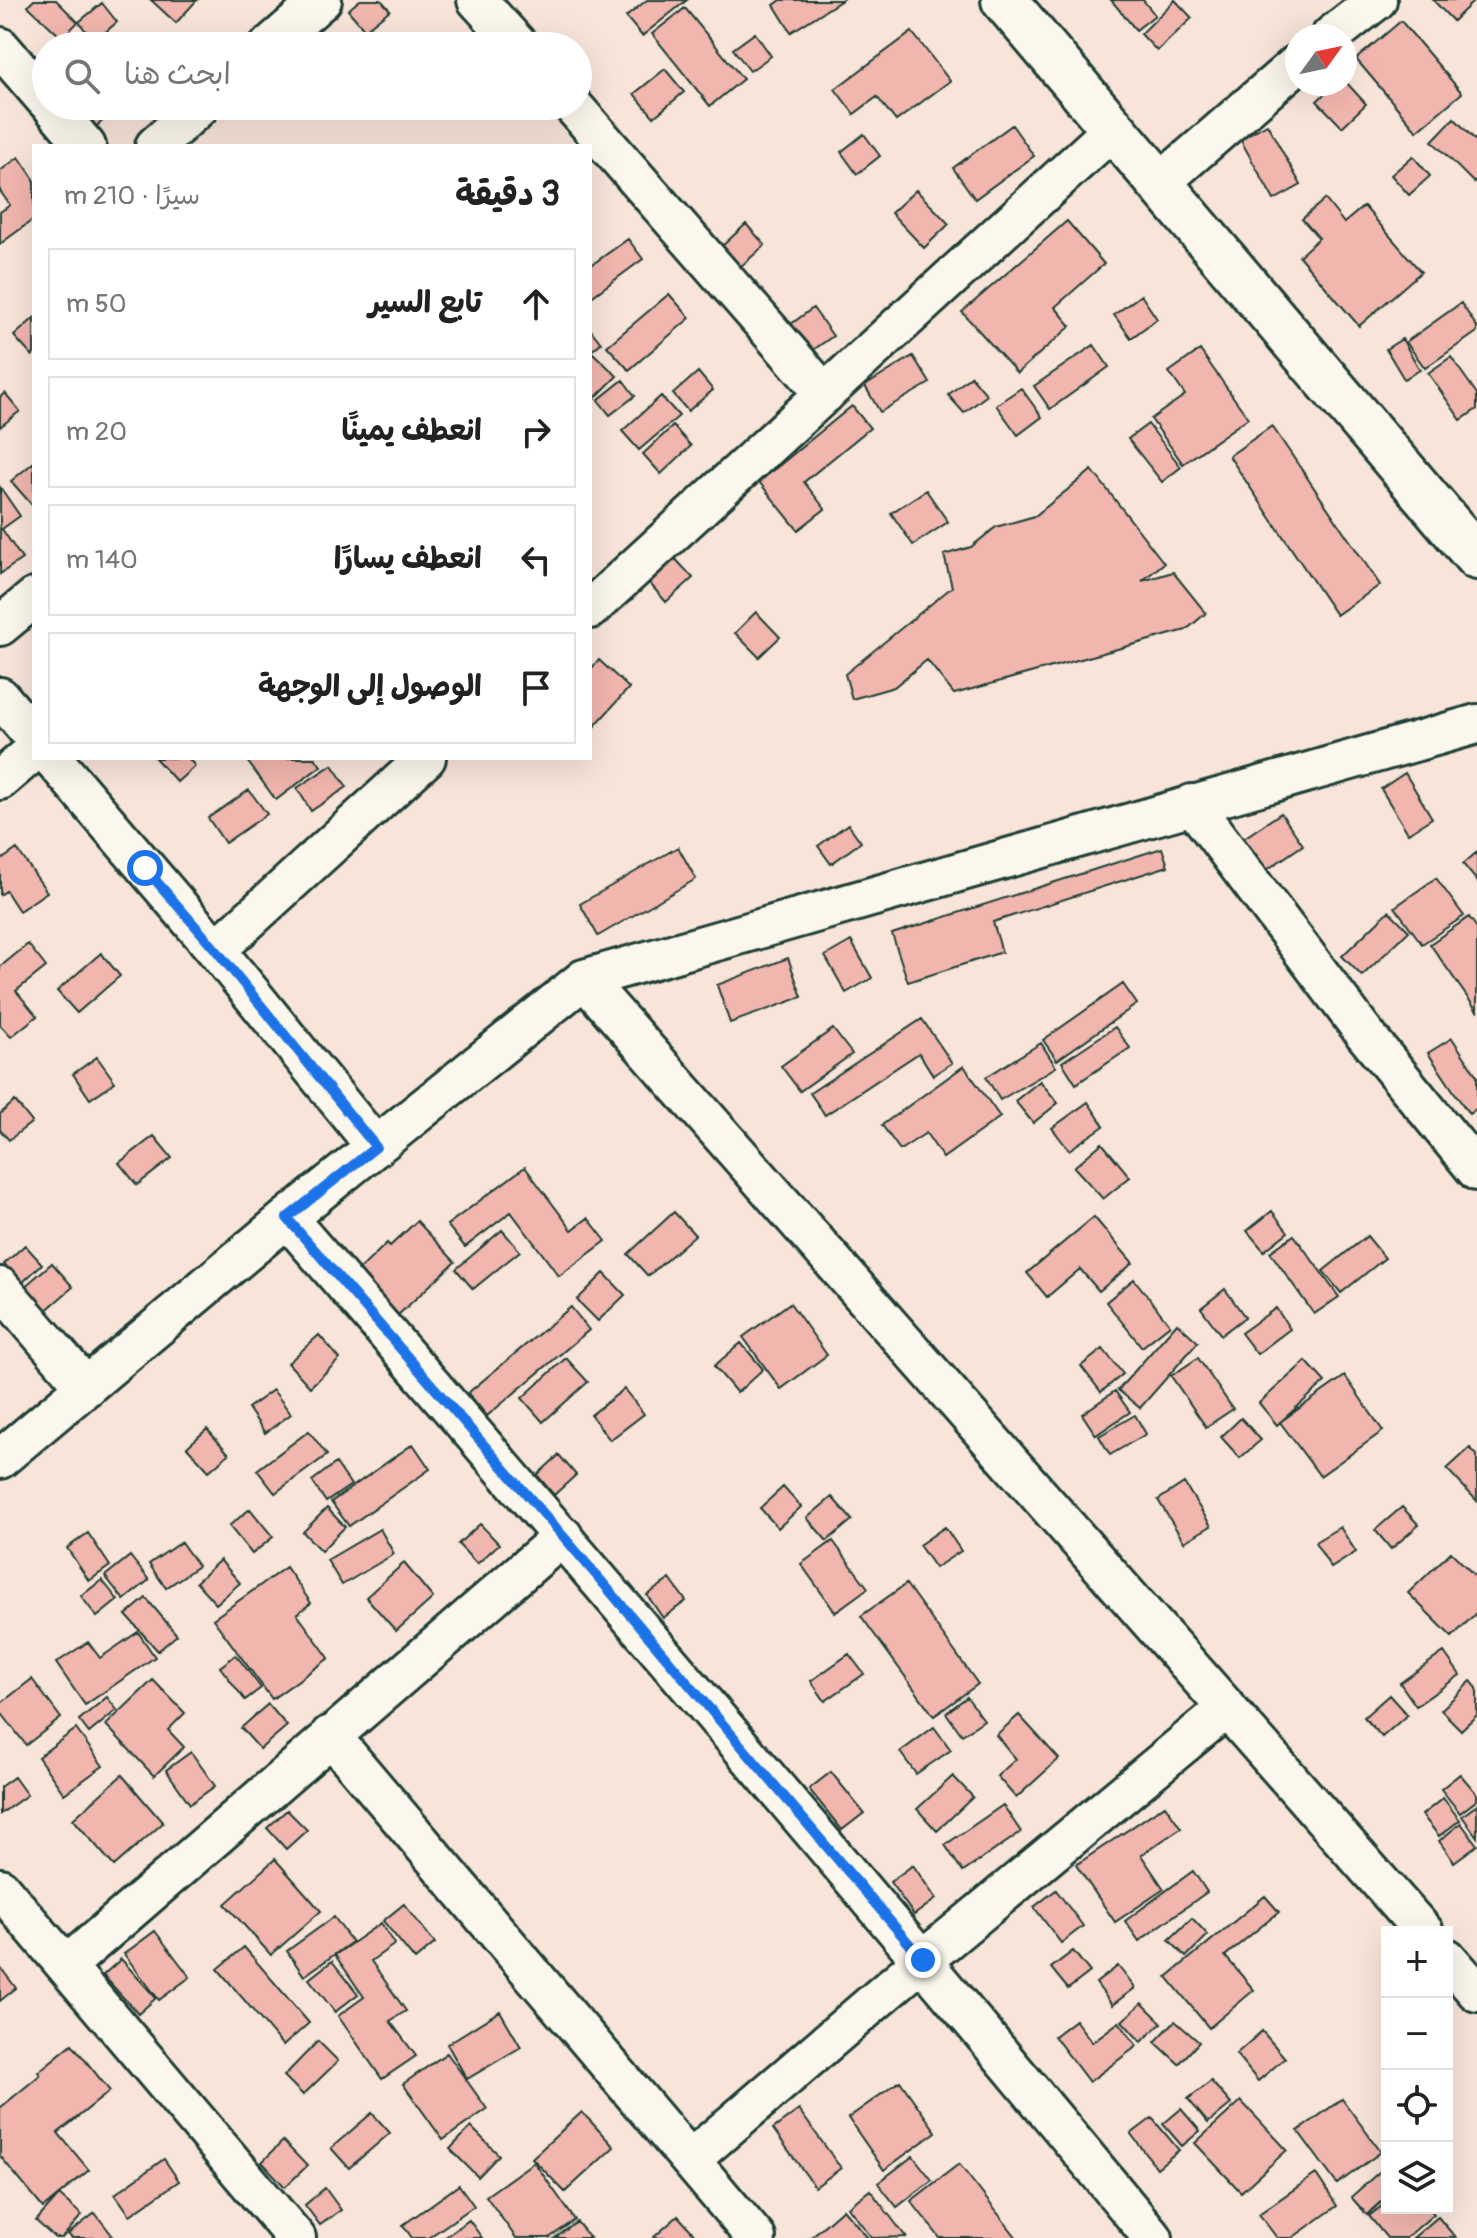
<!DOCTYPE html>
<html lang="ar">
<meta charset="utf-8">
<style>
body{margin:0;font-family:Pangolin,"Playpen Sans Arabic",sans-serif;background:#f6f6f6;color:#222;direction:rtl}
.controls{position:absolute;right:24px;bottom:24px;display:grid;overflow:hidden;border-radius:0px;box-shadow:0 8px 32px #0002}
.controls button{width:72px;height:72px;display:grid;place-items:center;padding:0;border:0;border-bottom:2px solid #e0e0e0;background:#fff;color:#222;font:40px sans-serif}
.compass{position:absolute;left:1285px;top:24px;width:72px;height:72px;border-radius:50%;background:#fff;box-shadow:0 8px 32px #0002;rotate:57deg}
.stop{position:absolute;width:24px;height:24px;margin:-18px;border:6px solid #1a73e8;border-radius:50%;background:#fff}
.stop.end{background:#1a73e8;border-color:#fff;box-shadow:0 2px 8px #0008}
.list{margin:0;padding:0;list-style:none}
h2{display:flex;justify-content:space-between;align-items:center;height:104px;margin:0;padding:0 32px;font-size:34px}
h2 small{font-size:26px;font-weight:400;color:#767676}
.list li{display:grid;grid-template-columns:52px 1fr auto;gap:24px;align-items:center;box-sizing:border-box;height:112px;margin:0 16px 16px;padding:0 16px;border:2px solid #e0e0e0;border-radius:0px}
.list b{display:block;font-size:30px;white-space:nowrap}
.list em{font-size:26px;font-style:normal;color:#767676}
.icon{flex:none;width:44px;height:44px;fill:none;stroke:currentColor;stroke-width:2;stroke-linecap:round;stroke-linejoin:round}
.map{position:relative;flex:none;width:1477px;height:2238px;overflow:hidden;direction:ltr}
.search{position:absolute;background:#fff;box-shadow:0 8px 32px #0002;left:32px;top:32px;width:560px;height:88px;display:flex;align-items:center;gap:20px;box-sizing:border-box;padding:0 28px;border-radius:44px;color:#767676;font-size:30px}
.panel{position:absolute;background:#fff;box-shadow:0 8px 32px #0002;left:32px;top:144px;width:560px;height:616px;border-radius:0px;direction:rtl}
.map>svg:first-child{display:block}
.building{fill:#f1b6ae;stroke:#1f3d34;stroke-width:2}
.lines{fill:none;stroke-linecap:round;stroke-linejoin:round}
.street-casing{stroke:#1f3d34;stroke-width:44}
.primary-casing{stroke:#1f3d34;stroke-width:50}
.street{stroke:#fbf7ec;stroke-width:38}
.primary{stroke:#fbf7ec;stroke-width:44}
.route{stroke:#1a73e8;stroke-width:10}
</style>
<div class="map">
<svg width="1477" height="2238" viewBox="0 0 1477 2238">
<rect width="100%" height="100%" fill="#f8e4d9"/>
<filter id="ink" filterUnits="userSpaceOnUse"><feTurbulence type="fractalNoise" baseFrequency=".0125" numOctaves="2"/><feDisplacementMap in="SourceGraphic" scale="16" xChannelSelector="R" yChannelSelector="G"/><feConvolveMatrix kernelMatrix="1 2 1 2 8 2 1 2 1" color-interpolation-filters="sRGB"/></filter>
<g filter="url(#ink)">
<path class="building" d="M 34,0 L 56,0 L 78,22 L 62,38 L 28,6 Z
M 151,0 L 197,0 L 176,23 Z
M 360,0 L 381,0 L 390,10 L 365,30 L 348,10 Z
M 647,0 L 687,0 L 642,36 L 626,17 Z
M 781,0 L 842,0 L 791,32 L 774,5 Z
M 1111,0 L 1143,0 L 1155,15 L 1136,30 Z
M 1175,0 L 1192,18 L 1157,51 L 1141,34 Z
M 1433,0 L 1475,0 L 1453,21 Z
M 102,3 L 117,22 L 94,42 L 79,22 Z
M 685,8 L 743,79 L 710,106 L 652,34 Z
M 1401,21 L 1462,93 L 1417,131 L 1356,59 Z
M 912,32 L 950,81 L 896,121 L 877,97 L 854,114 L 835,89 Z
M 755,33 L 771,56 L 750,71 L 733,49 Z
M 665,69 L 684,92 L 654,117 L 634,94 Z
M 1345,81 L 1366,104 L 1342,127 L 1317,101 L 1335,84 L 1345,84 Z
M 75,106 L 119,106 L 87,135 Z
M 1454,118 L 1477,142 L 1477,179 L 1474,183 L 1432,141 Z
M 1267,124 L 1301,185 L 1274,200 L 1240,139 Z
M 1012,125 L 1034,156 L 975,199 L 953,168 Z
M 864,134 L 880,156 L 857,174 L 841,152 Z
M 1413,156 L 1430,176 L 1409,195 L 1391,175 Z
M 19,157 L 34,179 L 34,219 L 0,244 L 0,212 L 10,205 L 0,191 L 0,171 Z
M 916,190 L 949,224 L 924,248 L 891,213 Z
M 1325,199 L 1344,223 L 1364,206 L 1421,272 L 1359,326 L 1299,256 L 1319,238 L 1302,219 Z
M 1067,221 L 1104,264 L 1055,307 L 1071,326 L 1017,373 L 962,312 Z
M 746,224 L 765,245 L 739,268 L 720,248 Z
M 628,239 L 643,259 L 590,298 L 590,266 Z
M 669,294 L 690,318 L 629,370 L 607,346 Z
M 1141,295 L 1157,319 L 1131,338 L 1114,315 Z
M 1461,303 L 1477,327 L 1477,332 L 1425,368 L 1406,342 Z
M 813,308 L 833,336 L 806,355 L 787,327 Z
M 34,318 L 34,354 L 32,356 L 14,336 Z
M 590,329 L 601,343 L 590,352 Z
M 1402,339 L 1420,370 L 1404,379 L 1386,349 Z
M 1094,345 L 1109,367 L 1050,409 L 1034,386 Z
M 1200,350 L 1248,418 L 1183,464 L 1151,419 L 1185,395 L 1169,372 Z
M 593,353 L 617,376 L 590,403 L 590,356 Z
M 913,356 L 930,383 L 880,412 L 865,386 Z
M 1451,357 L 1477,394 L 1477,409 L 1461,420 L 1428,373 Z
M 698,372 L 713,390 L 688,411 L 673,394 Z
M 971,376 L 987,395 L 964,413 L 948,395 Z
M 623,380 L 635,396 L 610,415 L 598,400 Z
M 1021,388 L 1042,417 L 1018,435 L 996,405 Z
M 5,393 L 20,411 L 0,427 L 0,397 Z
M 661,396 L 679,416 L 639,450 L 622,431 Z
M 852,406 L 870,428 L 804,482 L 825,509 L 798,530 L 759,482 Z
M 1148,424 L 1181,467 L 1162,482 L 1128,439 Z
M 673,426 L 691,446 L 661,474 L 643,454 Z
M 1272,426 L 1380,585 L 1336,615 L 1229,456 Z
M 34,462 L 34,503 L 32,505 L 11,481 Z
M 1092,470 L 1164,563 L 1142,581 L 1173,572 L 1206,613 L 1186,630 L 954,694 L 927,660 L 894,687 L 852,699 L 845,674 L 952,587 L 944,555 L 971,547 L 996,527 L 1035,516 Z
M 0,487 L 20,516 L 2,529 L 22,559 L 0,574 Z
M 926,490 L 948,522 L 913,545 L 891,513 Z
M 671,554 L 693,578 L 666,602 L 645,578 Z
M 756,612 L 780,637 L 759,657 L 735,633 Z
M 599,660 L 629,688 L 592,729 L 590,670 Z
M 155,758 L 188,758 L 195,766 L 177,782 Z
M 245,758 L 315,758 L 321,766 L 276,800 Z
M 332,765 L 347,787 L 311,811 L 297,788 Z
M 1405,773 L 1432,818 L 1408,833 L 1381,789 Z
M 249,790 L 267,814 L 225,843 L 208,818 Z
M 1281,813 L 1303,845 L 1265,871 L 1244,838 Z
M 848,824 L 861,842 L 831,864 L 818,846 Z
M 678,847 L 696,879 L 598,936 L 580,904 Z
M 1162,848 L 1168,866 L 993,922 L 1002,952 L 908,982 L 892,934 Z
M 17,849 L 47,892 L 19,911 L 6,891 L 0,895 L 0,861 Z
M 1477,852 L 1477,881 L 1463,864 Z
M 1436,878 L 1464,916 L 1422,944 L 1395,907 Z
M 1389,911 L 1409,931 L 1362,976 L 1342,956 Z
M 1469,917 L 1477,928 L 1477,1011 L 1430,944 Z
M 851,941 L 872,978 L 846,993 L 825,956 Z
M 28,944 L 46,967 L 16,991 L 37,1016 L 11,1037 L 0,1025 L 0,967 Z
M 101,953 L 120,976 L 77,1013 L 57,991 Z
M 788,958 L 802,997 L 730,1023 L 717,985 Z
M 1123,984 L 1137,1004 L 1057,1060 L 1043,1040 Z
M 922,1019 L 952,1063 L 933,1075 L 919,1053 L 825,1115 L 810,1093 Z
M 1115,1027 L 1130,1048 L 1076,1084 L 1062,1062 Z
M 833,1029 L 852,1054 L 800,1091 L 781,1066 Z
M 1452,1038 L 1477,1076 L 1477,1108 L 1469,1114 L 1428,1053 Z
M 1041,1043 L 1056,1067 L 1000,1100 L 986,1077 Z
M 97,1057 L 115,1082 L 90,1099 L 73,1074 Z
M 964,1066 L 1000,1117 L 943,1158 L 926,1133 L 900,1150 L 882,1125 Z
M 1040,1081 L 1058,1103 L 1033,1123 L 1015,1101 Z
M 15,1101 L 32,1122 L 9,1140 L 0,1130 L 0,1114 Z
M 1088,1102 L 1104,1126 L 1069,1150 L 1052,1128 Z
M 154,1136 L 172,1158 L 137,1185 L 119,1163 Z
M 1102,1143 L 1130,1177 L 1103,1199 L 1074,1167 Z
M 525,1167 L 572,1230 L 588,1218 L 606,1241 L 559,1276 L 511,1212 L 465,1247 L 447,1225 Z
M 1272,1211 L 1288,1232 L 1264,1251 L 1247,1231 Z
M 674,1212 L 695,1235 L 648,1276 L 628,1254 Z
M 1094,1217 L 1133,1263 L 1099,1291 L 1080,1269 L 1047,1297 L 1027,1273 Z
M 417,1221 L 455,1262 L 397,1316 L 357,1272 L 387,1243 L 390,1246 Z
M 502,1230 L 520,1251 L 473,1289 L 456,1269 Z
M 1294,1235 L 1339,1297 L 1314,1314 L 1270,1252 Z
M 1367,1236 L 1385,1258 L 1341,1293 L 1323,1271 Z
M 25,1245 L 42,1264 L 21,1284 L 4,1264 Z
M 52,1263 L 73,1287 L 44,1312 L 23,1288 Z
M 604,1273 L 625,1295 L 598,1321 L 577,1300 Z
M 1134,1279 L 1170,1325 L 1142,1347 L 1106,1302 Z
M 1225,1289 L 1245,1317 L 1221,1335 L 1201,1308 Z
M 790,1303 L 827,1355 L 781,1389 L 743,1337 Z
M 571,1307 L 589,1330 L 487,1416 L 468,1393 Z
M 1276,1308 L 1290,1329 L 1257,1354 L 1241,1333 Z
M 1177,1323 L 1198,1342 L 1140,1408 L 1118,1390 Z
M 319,1335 L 340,1359 L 310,1387 L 288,1363 Z
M 741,1343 L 763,1369 L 737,1393 L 714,1366 Z
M 1103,1349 L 1123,1374 L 1101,1392 L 1081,1366 Z
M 566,1358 L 588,1382 L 543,1422 L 522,1398 Z
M 1198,1358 L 1233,1409 L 1206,1427 L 1171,1376 Z
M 1306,1361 L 1325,1382 L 1277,1425 L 1259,1403 Z
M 1345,1376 L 1383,1431 L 1320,1476 L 1280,1422 Z
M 624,1389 L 644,1414 L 610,1440 L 591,1415 Z
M 273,1390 L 291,1414 L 265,1433 L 248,1408 Z
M 1115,1391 L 1130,1412 L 1096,1435 L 1082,1414 Z
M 1135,1415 L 1146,1434 L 1110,1455 L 1099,1436 Z
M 1241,1418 L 1261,1440 L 1240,1458 L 1221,1437 Z
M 207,1429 L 229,1454 L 209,1471 L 187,1447 Z
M 309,1431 L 327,1455 L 275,1493 L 257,1470 Z
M 413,1444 L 430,1469 L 349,1526 L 331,1502 Z
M 1470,1448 L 1477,1455 L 1477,1501 L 1447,1469 Z
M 559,1455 L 576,1475 L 554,1495 L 537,1475 Z
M 336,1463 L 351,1485 L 326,1502 L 312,1481 Z
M 1184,1483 L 1211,1526 L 1184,1542 L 1158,1500 Z
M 783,1487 L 801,1507 L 778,1528 L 760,1508 Z
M 832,1497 L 852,1520 L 827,1541 L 807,1518 Z
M 1402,1507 L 1419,1525 L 1391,1549 L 1375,1530 Z
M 327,1508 L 345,1527 L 321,1551 L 303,1532 Z
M 250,1509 L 273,1537 L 252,1554 L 229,1526 Z
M 480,1524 L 499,1544 L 477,1564 L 458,1544 Z
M 945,1527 L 961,1551 L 935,1568 L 919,1545 Z
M 1340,1527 L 1356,1552 L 1331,1568 L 1315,1542 Z
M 380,1529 L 394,1554 L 342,1585 L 327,1560 Z
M 88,1533 L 110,1566 L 89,1581 L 67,1548 Z
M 833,1541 L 868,1588 L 835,1612 L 801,1564 Z
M 181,1542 L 198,1566 L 166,1588 L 149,1564 Z
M 1451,1552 L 1477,1578 L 1477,1612 L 1452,1637 L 1408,1593 Z
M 130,1556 L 149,1580 L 124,1600 L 105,1576 Z
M 220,1560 L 240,1583 L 216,1604 L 196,1582 Z
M 404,1563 L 433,1598 L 396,1631 L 366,1597 Z
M 286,1567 L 311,1603 L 297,1614 L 329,1658 L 272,1699 L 213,1619 Z
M 670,1579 L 686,1601 L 663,1618 L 647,1595 Z
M 102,1580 L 118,1600 L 97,1617 L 81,1596 Z
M 906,1584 L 978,1684 L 934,1716 L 861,1616 Z
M 146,1598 L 177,1635 L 158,1651 L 126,1615 Z
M 138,1632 L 155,1657 L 85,1705 L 56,1663 L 88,1642 L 100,1658 Z
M 1444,1652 L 1460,1675 L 1416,1706 L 1400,1683 Z
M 849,1654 L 864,1674 L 825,1701 L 811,1681 Z
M 236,1655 L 261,1688 L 245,1700 L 220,1667 Z
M 32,1679 L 61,1718 L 26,1745 L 0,1711 L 0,1704 Z
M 153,1680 L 185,1713 L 168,1730 L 184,1747 L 154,1776 L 106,1725 Z
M 1471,1681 L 1477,1688 L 1477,1715 L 1461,1730 L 1441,1710 Z
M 1389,1695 L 1407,1715 L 1382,1737 L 1364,1717 Z
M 107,1697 L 117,1710 L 89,1733 L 79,1720 Z
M 967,1697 L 984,1720 L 962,1735 L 946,1713 Z
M 268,1704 L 287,1726 L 260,1749 L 241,1728 Z
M 1019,1715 L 1059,1759 L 1016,1798 L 997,1776 L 1016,1759 L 996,1735 Z
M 934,1727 L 951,1750 L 916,1774 L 900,1752 Z
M 76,1729 L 103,1766 L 64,1794 L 38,1757 Z
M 191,1752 L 215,1786 L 190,1804 L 166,1770 Z
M 831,1772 L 864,1813 L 842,1830 L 809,1789 Z
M 1460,1774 L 1477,1794 L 1477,1800 L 1460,1813 L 1441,1789 Z
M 122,1775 L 163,1823 L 114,1866 L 73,1819 Z
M 953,1776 L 973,1797 L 937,1831 L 917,1809 Z
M 14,1777 L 27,1795 L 0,1814 L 0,1787 Z
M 1443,1798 L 1460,1820 L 1439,1836 L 1422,1815 Z
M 1003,1805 L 1021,1832 L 963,1872 L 945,1845 Z
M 1165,1805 L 1181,1828 L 1141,1855 L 1164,1889 L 1115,1922 L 1076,1865 Z
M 1477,1805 L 1477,1837 L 1462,1816 Z
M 287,1810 L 307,1830 L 286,1849 L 267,1828 Z
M 1461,1823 L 1477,1845 L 1454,1862 L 1439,1841 Z
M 275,1859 L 321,1911 L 271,1955 L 225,1904 Z
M 913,1865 L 936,1899 L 914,1915 L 890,1882 Z
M 1193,1871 L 1207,1892 L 1139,1941 L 1125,1921 Z
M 1056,1890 L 1083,1926 L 1061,1943 L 1034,1907 Z
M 1265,1896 L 1279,1912 L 1225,1956 L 1254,1990 L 1209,2028 L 1167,1977 Z
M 404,1904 L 435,1943 L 415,1960 L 383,1921 Z
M 334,1917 L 352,1942 L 304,1976 L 287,1951 Z
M 1192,1918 L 1208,1935 L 1186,1957 L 1169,1940 Z
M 381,1923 L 395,1944 L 371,1961 L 406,2011 L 390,2021 L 416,2056 L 382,2079 L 338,2016 L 364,1997 L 335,1955 Z
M 155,1931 L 190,1977 L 159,2000 L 124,1954 Z
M 244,1947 L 309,2023 L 283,2046 L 218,1969 Z
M 1073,1951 L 1090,1972 L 1068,1989 L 1051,1968 Z
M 121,1959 L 156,1998 L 138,2014 L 103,1975 Z
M 332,1961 L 358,1994 L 335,2012 L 309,1979 Z
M 1118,1966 L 1135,1988 L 1112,2005 L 1096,1983 Z
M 0,1967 L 16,1988 L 0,2001 Z
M 1142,2003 L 1162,2023 L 1141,2042 L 1122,2021 Z
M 500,2011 L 521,2047 L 467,2079 L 447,2044 Z
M 1075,2020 L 1092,2042 L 1119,2022 L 1137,2046 L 1089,2082 L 1054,2036 Z
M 1175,2021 L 1199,2042 L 1179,2064 L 1155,2042 Z
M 1262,2031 L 1285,2058 L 1258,2081 L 1236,2054 Z
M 318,2041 L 338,2061 L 303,2095 L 284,2076 Z
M 72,2044 L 110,2091 L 58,2133 L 89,2170 L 43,2208 L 0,2156 L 0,2108 L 40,2075 L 38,2072 Z
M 447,2053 L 487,2109 L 443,2140 L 403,2084 Z
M 900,2081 L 936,2132 L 884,2170 L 848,2118 Z
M 1211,2081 L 1231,2104 L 1208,2123 L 1188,2099 Z
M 1342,2099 L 1381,2152 L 1337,2184 L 1298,2131 Z
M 1241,2101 L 1287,2150 L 1241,2192 L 1195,2143 Z
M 1181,2109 L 1200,2131 L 1182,2146 L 1163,2124 Z
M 799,2110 L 841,2168 L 815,2187 L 773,2129 Z
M 582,2112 L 614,2147 L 565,2192 L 532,2158 Z
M 372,2113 L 390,2133 L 349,2168 L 331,2148 Z
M 1152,2118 L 1179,2150 L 1157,2168 L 1131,2134 Z
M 471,2127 L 499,2155 L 478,2177 L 450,2149 Z
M 283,2141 L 307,2166 L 285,2187 L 262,2162 Z
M 913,2156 L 932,2180 L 897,2207 L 878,2183 Z
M 164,2159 L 179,2181 L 130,2215 L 115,2194 Z
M 534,2162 L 575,2220 L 549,2238 L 516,2238 L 486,2196 Z
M 959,2164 L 1017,2238 L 940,2238 L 911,2201 Z
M 1387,2165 L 1387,2197 L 1367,2215 L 1351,2197 Z
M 1316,2174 L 1337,2206 L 1292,2238 L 1277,2238 L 1259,2214 Z
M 459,2185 L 474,2206 L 428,2238 L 412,2238 L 403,2225 Z
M 325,2188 L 341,2210 L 320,2225 L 305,2205 Z
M 870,2190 L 906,2237 L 872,2238 L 848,2207 Z
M 59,2195 L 82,2215 L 62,2238 L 55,2238 L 36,2221 Z
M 1387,2202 L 1387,2208 L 1429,2208 L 1434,2214 L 1406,2238 L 1387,2238 L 1369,2216 Z
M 843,2209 L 868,2238 L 810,2238 Z
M 95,2213 L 112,2235 L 108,2238 L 72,2238 L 68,2234 Z
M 678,2216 L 698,2238 L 655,2238 L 654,2237 Z
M 1438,2217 L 1456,2238 L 1413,2238 Z
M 469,2220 L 482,2238 L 444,2238 Z
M 577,2222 L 590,2238 L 555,2238 Z"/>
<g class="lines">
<defs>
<path id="street" d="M 477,0 L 519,46
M 1331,36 L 1377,0
M 269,46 L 322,0
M 0,47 L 46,100
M 52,106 L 86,146
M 573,106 L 825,394
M 155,146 L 200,106
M 1159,184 L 1297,64
M 590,609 L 1112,130
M 0,626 L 34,598
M 0,697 L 34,737
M 52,758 L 216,950 L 376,1147
M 0,780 L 34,751
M 1192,804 L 1365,1034 L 1477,1171
M 216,950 L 426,758
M 584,979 L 1424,1932
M 287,1218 C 579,1555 869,1894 1153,2238
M 0,1287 L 86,1387
M 0,1459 L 287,1218 L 584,979 L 1477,724
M 330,1735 L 756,2238
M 0,1888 L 296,2238
M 1447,1958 L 1477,1992
M 66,1966 L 563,1536
M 690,2160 L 923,1960 L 1227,1708"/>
<path id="primary" d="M 1004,0 L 1477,557"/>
</defs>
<use href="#street" class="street-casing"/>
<use href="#primary" class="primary-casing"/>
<use href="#street" class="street"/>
<use href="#primary" class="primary"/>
</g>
</g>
<g class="lines" filter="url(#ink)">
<path class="route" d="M 145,868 L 216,950 L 376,1147 L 287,1218 L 563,1536 L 923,1960"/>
</g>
</svg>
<div class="controls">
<button>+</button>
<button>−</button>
<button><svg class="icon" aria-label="locate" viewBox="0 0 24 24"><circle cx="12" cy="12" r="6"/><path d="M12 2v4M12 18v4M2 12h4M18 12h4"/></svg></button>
<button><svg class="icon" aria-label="layers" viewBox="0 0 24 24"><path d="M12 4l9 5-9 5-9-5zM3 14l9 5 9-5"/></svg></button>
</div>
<svg class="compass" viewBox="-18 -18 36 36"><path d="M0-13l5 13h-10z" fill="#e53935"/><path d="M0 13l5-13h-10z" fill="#767676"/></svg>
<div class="stop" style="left:145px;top:868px"></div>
<div class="stop end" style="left:923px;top:1960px"></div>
<div class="search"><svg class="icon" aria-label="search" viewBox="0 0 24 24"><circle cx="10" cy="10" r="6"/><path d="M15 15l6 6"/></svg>ابحث هنا</div>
<section class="panel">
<h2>3 دقيقة<small>سيرًا · 210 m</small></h2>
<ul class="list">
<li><svg class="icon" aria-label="ahead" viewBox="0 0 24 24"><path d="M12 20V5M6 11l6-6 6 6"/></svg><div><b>تابع السير</b></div><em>50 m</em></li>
<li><svg class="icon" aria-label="right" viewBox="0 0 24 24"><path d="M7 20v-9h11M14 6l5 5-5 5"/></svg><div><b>انعطف يمينًا</b></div><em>20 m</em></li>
<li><svg class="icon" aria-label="left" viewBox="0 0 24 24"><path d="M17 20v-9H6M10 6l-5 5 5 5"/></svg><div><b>انعطف يسارًا</b></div><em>140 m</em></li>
<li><svg class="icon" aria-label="arrive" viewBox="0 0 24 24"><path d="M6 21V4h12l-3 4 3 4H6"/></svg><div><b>الوصول إلى الوجهة</b></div></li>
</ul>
</section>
</div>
